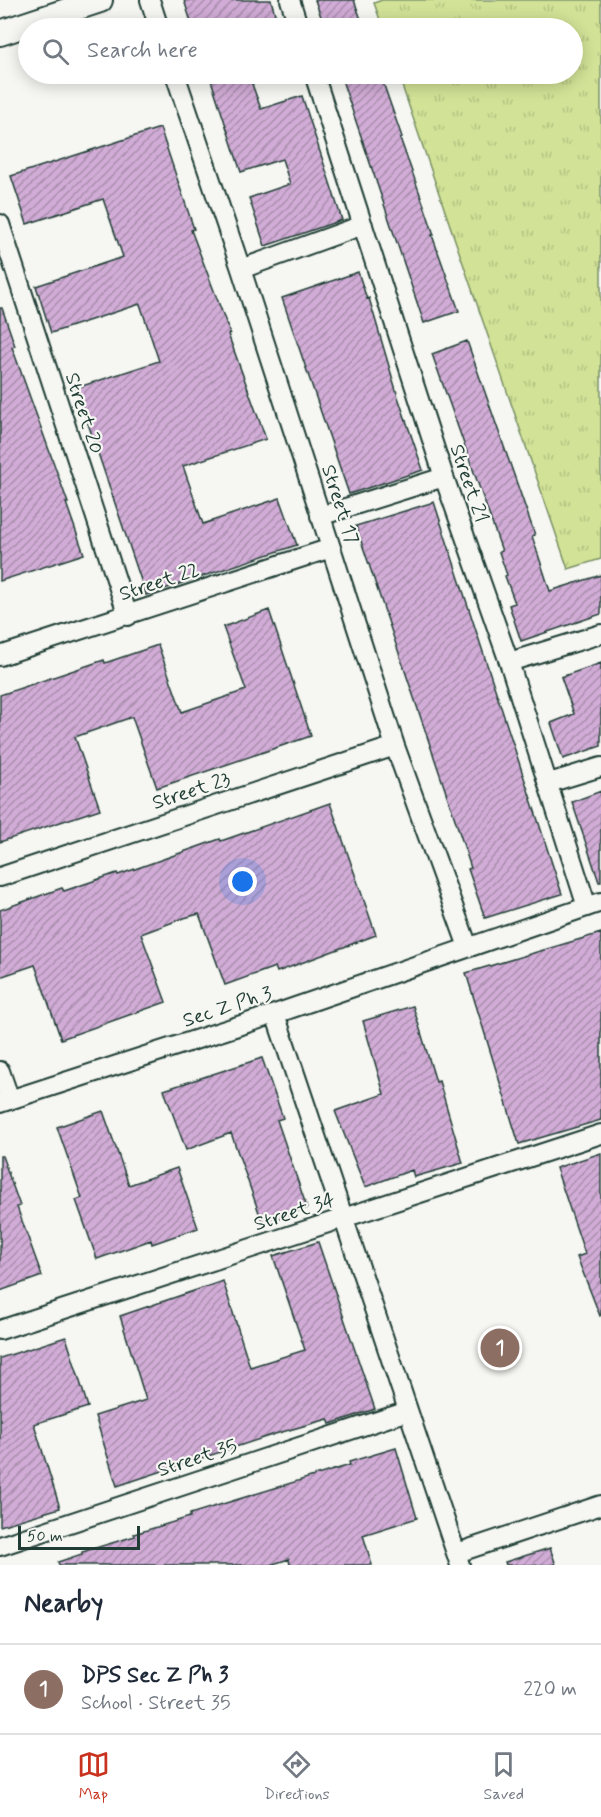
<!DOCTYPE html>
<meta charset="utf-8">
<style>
body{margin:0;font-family:Mynerve,sans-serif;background:#f2f2f3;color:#1f2937}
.scale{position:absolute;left:18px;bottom:15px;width:122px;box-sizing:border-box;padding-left:6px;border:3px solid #1f3d34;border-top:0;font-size:16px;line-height:21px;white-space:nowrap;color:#1f3d34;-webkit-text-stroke:4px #f6f6f2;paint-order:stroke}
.you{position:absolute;left:243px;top:882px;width:21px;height:21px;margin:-15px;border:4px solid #fff;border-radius:50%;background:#1a73e8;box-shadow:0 0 0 9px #1a73e833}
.badge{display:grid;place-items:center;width:39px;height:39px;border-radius:50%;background:#c8321e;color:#fff;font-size:20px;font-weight:700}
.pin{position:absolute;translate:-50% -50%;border:3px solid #fff;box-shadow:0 2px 6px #0006}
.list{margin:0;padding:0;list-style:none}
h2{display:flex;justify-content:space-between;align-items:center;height:78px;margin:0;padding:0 24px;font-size:26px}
h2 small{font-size:20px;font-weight:400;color:#747a83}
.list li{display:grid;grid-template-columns:39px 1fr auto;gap:18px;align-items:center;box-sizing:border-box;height:90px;padding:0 24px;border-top:2px solid #e0e1e3}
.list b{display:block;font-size:22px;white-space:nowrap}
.list p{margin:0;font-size:20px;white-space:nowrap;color:#747a83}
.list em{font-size:20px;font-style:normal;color:#747a83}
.icon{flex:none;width:33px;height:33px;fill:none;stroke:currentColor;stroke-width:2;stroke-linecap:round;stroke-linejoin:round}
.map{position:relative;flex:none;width:601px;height:1565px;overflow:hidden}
.search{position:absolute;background:#fff;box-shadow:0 3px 15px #0003;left:18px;right:18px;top:18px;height:66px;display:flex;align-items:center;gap:15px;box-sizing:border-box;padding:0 21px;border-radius:33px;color:#747a83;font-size:22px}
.sheet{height:168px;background:#fff}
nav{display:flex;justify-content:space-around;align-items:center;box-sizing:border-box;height:84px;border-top:2px solid #e0e1e3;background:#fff;font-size:16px;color:#747a83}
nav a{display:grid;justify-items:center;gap:3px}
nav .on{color:#c8321e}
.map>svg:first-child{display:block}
.grass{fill:url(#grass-tufts);stroke:#789065;stroke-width:1.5}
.building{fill:url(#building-hatch);stroke:#1f3d34;stroke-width:1.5}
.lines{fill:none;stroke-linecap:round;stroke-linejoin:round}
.street-casing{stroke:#1f3d34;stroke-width:22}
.secondary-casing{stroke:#1f3d34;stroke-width:28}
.street{stroke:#f6f6f2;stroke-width:18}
.secondary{stroke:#f6f6f2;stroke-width:24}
.labels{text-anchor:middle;stroke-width:4.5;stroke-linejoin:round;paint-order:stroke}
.street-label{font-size:20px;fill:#1f3d34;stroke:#f6f6f2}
</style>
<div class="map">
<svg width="601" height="1565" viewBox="0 0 601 1565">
<defs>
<pattern id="grass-tufts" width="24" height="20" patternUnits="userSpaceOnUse" patternTransform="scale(1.5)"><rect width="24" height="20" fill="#d2e296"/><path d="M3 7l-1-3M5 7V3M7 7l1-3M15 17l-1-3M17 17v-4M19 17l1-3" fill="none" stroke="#b4c382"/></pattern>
<pattern id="building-hatch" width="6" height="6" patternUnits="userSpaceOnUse" patternTransform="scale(1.5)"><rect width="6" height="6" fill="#d1acd6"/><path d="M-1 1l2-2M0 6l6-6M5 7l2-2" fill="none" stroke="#a98dae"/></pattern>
</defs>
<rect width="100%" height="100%" fill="#f6f6f2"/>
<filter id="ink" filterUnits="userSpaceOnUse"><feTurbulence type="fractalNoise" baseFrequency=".0167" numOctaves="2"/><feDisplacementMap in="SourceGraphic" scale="12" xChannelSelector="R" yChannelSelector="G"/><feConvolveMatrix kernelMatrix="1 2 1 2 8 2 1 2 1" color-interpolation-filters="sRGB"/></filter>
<g filter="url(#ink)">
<path class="grass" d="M 382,0 L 601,0 L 601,559 L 568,569 L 398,74 L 572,74 L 572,28 L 383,28 L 374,3 Z"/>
<path class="building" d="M 184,0 L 271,0 L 279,28 L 193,28 Z
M 315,0 L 354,0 L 364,28 L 325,28 Z
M 209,74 L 276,74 L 276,76 L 252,84 L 261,109 L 302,96 L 342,220 L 265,246 L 249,198 L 290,184 L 282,159 L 241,172 Z
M 340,74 L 380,74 L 402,137 L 400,138 L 426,211 L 434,235 L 432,235 L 459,311 L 424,323 Z
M 160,128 L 194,229 L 191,230 L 230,333 L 228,334 L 266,439 L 183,466 L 203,524 L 280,498 L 297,545 L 146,595 L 76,388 L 159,361 L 140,304 L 51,333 L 36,286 L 123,257 L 103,199 L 27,224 L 11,176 Z
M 358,272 L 367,299 L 369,298 L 398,397 L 423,470 L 349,494 L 282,298 Z
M 0,308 L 2,308 L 15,346 L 12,347 L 68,503 L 66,503 L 84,554 L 0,581 Z
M 467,341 L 535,535 L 532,536 L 550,591 L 601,575 L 601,614 L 521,641 L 509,605 L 515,603 L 505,576 L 507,575 L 499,552 L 502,551 L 432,354 Z
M 434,502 L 562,894 L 485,918 L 468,869 L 471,868 L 456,822 L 356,526 Z
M 269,610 L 311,736 L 157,788 L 132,717 L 75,737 L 100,809 L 0,842 L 0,695 L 104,660 L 105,663 L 158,645 L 182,712 L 246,690 L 223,627 Z
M 601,663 L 601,746 L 563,759 L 551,723 L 574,714 L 561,677 Z
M 601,791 L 601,882 L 599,882 L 572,802 Z
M 330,803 L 376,935 L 277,972 L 275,967 L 225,985 L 199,914 L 184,918 L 141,934 L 166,1002 L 61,1039 L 35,965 L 0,977 L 0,910 L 62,888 L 64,891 L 117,873 L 118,875 L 220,839 L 221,841 Z
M 601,933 L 601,1120 L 519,1144 L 466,973 Z
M 413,1006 L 436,1082 L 439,1081 L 463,1163 L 414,1177 L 412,1170 L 365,1187 L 335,1111 L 384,1094 L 363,1021 Z
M 262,1058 L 283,1118 L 277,1120 L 307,1208 L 263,1224 L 231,1133 L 186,1150 L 164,1090 Z
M 103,1111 L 129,1185 L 177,1168 L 198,1228 L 152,1244 L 151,1240 L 97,1259 L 76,1200 L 82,1198 L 57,1127 Z
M 601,1153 L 601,1315 L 600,1316 L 577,1257 L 585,1254 L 556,1168 Z
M 0,1156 L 2,1156 L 20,1206 L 17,1207 L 42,1276 L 0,1291 Z
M 318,1242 L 375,1409 L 330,1424 L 328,1419 L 275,1434 L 117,1486 L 95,1416 L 146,1400 L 120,1316 L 223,1281 L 250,1367 L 305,1350 L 273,1256 Z
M 66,1337 L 88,1407 L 34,1424 L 60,1508 L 0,1526 L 0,1358 Z
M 396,1448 L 417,1518 L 363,1535 L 372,1565 L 290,1565 L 289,1559 L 270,1565 L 59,1565 L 58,1562 L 82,1554 L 82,1552 L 135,1536 L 134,1534 L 190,1517 L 190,1514 L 350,1465 L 349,1462 Z
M 550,1548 L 556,1565 L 506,1565 L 505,1562 Z"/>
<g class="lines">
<defs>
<path id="street" d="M 150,0 L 159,28
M 290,0 L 299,28
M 175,74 L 241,269 L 395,746 L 468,947
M 314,74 L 444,477 L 509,662 L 587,907
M 0,224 L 128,616
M 241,269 L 363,225
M 320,516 L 444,477
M 0,656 L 331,548
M 509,662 L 601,634
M 549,783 L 601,767
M 0,877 L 395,746
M 275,1014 L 460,1565
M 0,1071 L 10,1100
M 0,1103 L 275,1014 L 601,902
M 0,1330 L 601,1134
M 0,1546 L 408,1411
M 457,1553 L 601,1505"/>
<path id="secondary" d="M 0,33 L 100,0"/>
</defs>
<use href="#street" class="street-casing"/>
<use href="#secondary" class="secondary-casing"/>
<use href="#street" class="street"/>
<use href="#secondary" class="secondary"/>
</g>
</g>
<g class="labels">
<g class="street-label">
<text transform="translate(85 413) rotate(72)" y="7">Street 20</text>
<text transform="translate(470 483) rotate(71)" y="7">Street 21</text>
<text transform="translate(341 504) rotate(72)" y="7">Street 17</text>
<text transform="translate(159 581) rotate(-18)" y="7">Street 22</text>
<text transform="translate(191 790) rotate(-18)" y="7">Street 23</text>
<text transform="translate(227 1006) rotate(-18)" y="7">Sec Z Ph 3</text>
<text transform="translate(294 1211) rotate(-18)" y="7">Street 34</text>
<text transform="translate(197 1457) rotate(-18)" y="7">Street 35</text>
</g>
</g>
</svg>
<div class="scale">50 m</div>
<div class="you"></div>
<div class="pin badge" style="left:500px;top:1348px;background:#8d6e63">1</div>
<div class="search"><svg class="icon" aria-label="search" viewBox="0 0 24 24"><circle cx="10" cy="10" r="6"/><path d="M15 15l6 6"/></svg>Search here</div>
</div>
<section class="sheet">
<h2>Nearby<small></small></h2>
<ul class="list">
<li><span class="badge" style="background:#8d6e63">1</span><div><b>DPS Sec Z Ph 3</b><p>School · Street 35</p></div><em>220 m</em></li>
</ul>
</section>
<nav>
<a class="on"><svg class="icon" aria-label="map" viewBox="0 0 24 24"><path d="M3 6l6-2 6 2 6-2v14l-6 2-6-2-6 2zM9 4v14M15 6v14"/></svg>Map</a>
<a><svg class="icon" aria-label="directions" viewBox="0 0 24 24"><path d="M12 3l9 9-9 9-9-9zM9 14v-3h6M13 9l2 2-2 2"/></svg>Directions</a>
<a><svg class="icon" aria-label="saved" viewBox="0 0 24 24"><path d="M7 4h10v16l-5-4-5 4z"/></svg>Saved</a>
</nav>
